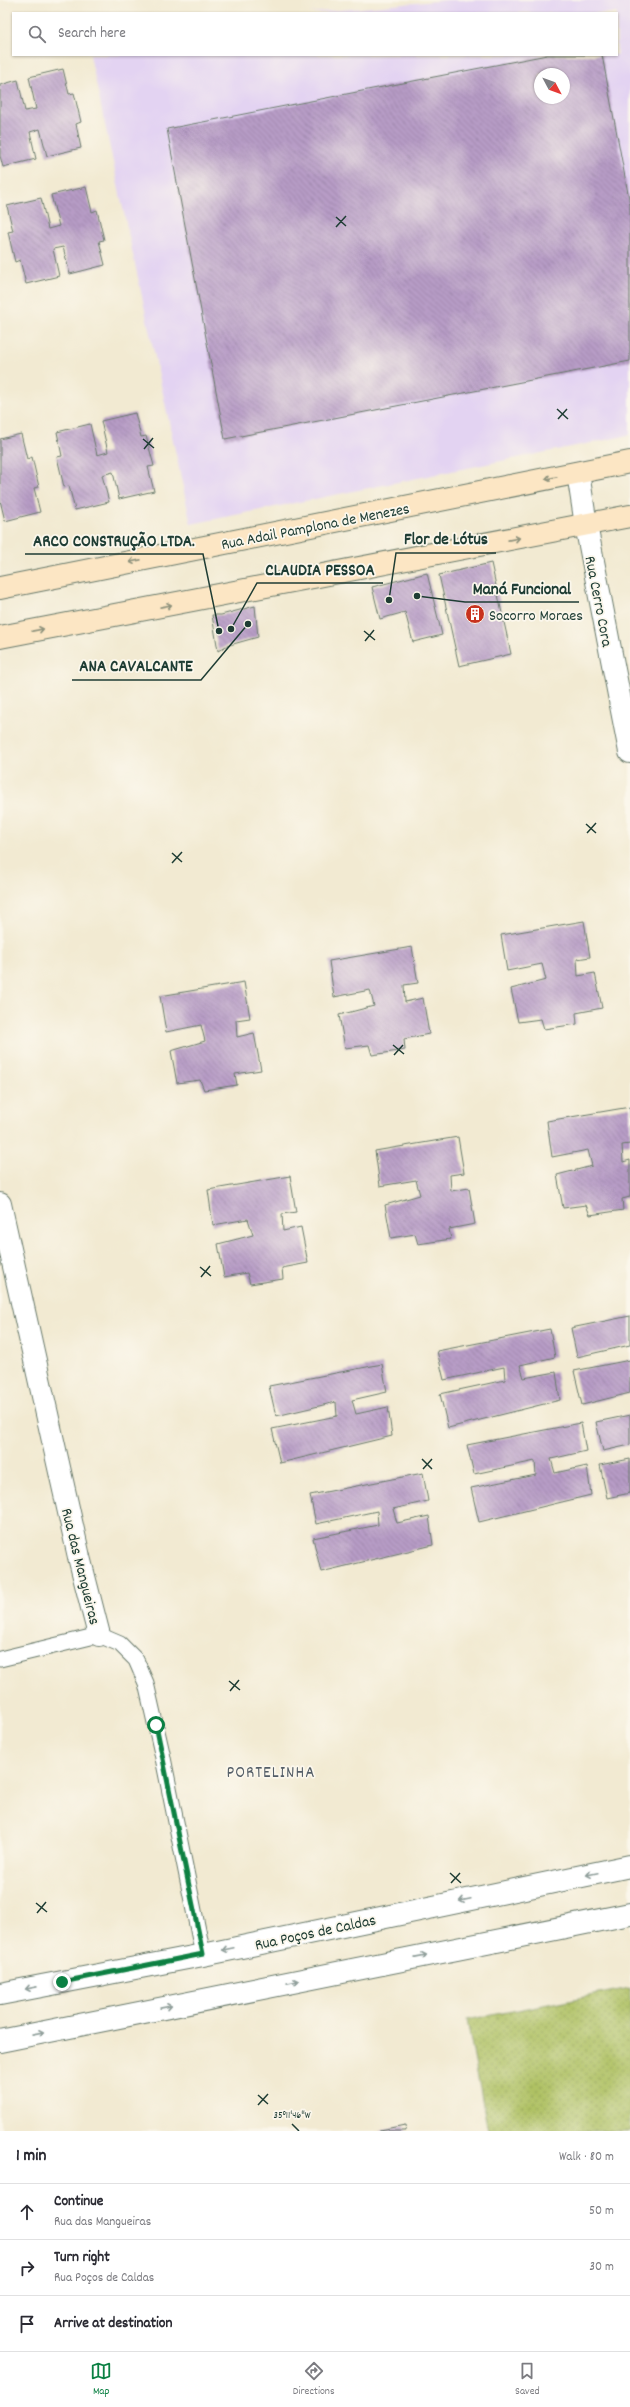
<!DOCTYPE html>
<meta charset="utf-8">
<style>
body{margin:0;font-family:Dekko,sans-serif;background:#f2f2f3;color:#2b2b33}
.compass{position:absolute;left:534px;top:68px;width:36px;height:36px;border-radius:50%;background:#fff;box-shadow:0 1px 3px #0004;rotate:131deg}
.stop{position:absolute;width:12px;height:12px;margin:-9px;border:3px solid #0b8043;border-radius:50%;background:#fff}
.stop.end{background:#0b8043;border-color:#fff;box-shadow:0 1px 4px #0008}
.list{margin:0;padding:0;list-style:none}
h2{display:flex;justify-content:space-between;align-items:center;height:52px;margin:0;padding:0 16px;font-size:17px}
h2 small{font-size:13px;font-weight:400;color:#7c7c81}
.list li{display:grid;grid-template-columns:26px 1fr auto;gap:12px;align-items:center;box-sizing:border-box;height:56px;padding:0 16px;border-top:1px solid #e1e1e2}
.list b{display:block;font-size:15px;white-space:nowrap}
.list p{margin:0;font-size:13px;white-space:nowrap;color:#7c7c81}
.list em{font-size:13px;font-style:normal;color:#7c7c81}
.icon{flex:none;width:22px;height:22px;fill:none;stroke:currentColor;stroke-width:2;stroke-linecap:round;stroke-linejoin:round}
.map{position:relative;flex:none;width:630px;height:2131px;overflow:hidden}
.search{position:absolute;background:#fff;box-shadow:0 1px 3px #0004;left:12px;right:12px;top:12px;height:44px;display:flex;align-items:center;gap:10px;box-sizing:border-box;padding:0 14px;border-radius:0px;color:#7c7c81;font-size:15px}
.sheet{height:220px;background:#fff}
nav{display:flex;justify-content:space-around;align-items:center;box-sizing:border-box;height:56px;border-top:1px solid #e1e1e2;background:#fff;font-size:11px;color:#7c7c81}
nav a{display:grid;justify-items:center;gap:2px}
nav .on{color:#0b8043}
.map>svg:first-child{display:block}
.built{fill:#e3d3f2;fill-rule:evenodd}
.grass{fill:url(#grass-dots);stroke:#677f4c}
.building{fill:url(#building-back-hatch);fill-rule:evenodd}
.lines{fill:none;stroke-linecap:round;stroke-linejoin:round}
.service-casing{stroke:#697a6b;stroke-width:17}
.minor-casing{stroke:#697a6b;stroke-width:24}
.secondary-casing{stroke:#697a6b;stroke-width:24}
.service{stroke:#fff;stroke-width:15}
.minor{stroke:#fff;stroke-width:22}
.secondary{stroke:#fce6c4;stroke-width:22}
.oneway{stroke:#8e927c}
.oneway2{stroke:#8f9e9a}
.route{stroke:#0b8043;stroke-width:5}
.ticks{fill:none;stroke:#1f3d34;stroke-width:1.5}
.labels{text-anchor:middle;stroke-width:3.5;stroke-linejoin:round;paint-order:stroke}
.street-label{font-size:16px;fill:#1f3d34;stroke:#fbf7ec}
.poi-label{font-size:16px;fill:#1f3d34;stroke:#fbf7ec;text-anchor:start}
.neighbourhood-label{font-size:17px;letter-spacing:1px;fill:#545e67;stroke:#fbf7ec}
.ticks-label{font-size:10px;text-anchor:middle;fill:#1f3d34;stroke:#fbf7ec;stroke-width:3.5;stroke-linejoin:round;paint-order:stroke}
.leader{fill:none;stroke:#1f3d34;stroke-width:1.5}
.callout-dot{fill:#1f3d34;stroke:#fbf7ec;stroke-width:1.5}
.callout-label{font-size:17px;text-anchor:middle;font-weight:bold;fill:#1f3d34;stroke:#fbf7ec;stroke-width:3.5;stroke-linejoin:round;paint-order:stroke}
</style>
<div class="map">
<svg width="630" height="2131" viewBox="0 0 630 2131">
<defs>
<pattern id="grass-dots" width="8" height="8" patternUnits="userSpaceOnUse"><rect width="8" height="8" fill="#afc164"/><path d="M2 2h.1M6 6h.1" fill="none" stroke="#8e9e53" stroke-width="1.8" stroke-linecap="round"/></pattern>
<pattern id="building-back-hatch" width="6" height="6" patternUnits="userSpaceOnUse"><rect width="6" height="6" fill="#b79cc6"/><path d="M-1 5l2 2M0 0l6 6M5-1l2 2" fill="none" stroke="#9480a2"/></pattern>
</defs>
<rect width="100%" height="100%" fill="#fbf7ec"/>
<filter id="ink" filterUnits="userSpaceOnUse"><feTurbulence type="fractalNoise" baseFrequency=".025" numOctaves="2"/><feDisplacementMap in="SourceGraphic" scale="8" xChannelSelector="R" yChannelSelector="G"/><feConvolveMatrix kernelMatrix="1 2 1 2 8 2 1 2 1" color-interpolation-filters="sRGB"/></filter>
<filter id="wash" filterUnits="userSpaceOnUse"><feTurbulence type="fractalNoise" baseFrequency=".012" numOctaves="4" result="noise"/><feDisplacementMap in="SourceGraphic" scale="16" xChannelSelector="R" yChannelSelector="G"/><feGaussianBlur stdDeviation="0.9" result="paint"/><feColorMatrix in="noise" values="0 0 0 0 0 0 0 0 0 0 0 0 0 0 0 0 0 1.4 0 .05"/><feComposite in="paint" operator="in"/></filter>
<g filter="url(#wash)">
<rect width="100%" height="100%" fill="#f2ead2"/>
<path class="built" d="M 447,0 L 630,0 L 630,435 L 191,524 L 90,55 L 617,55 L 617,13 L 309,13 ZM 540,74 L 564,74 L 564,98 L 540,98 Z"/>
<path class="grass" d="M 630,1988 L 630,2131 L 488,2131 L 467,2020 Z"/>
<g id="blocks">
<path class="building" d="M 547,55 L 602,55 L 630,204 L 630,361 L 225,439 L 167,129 ZM 540,74 L 564,74 L 564,98 L 540,98 Z
M 63,69 L 69,94 L 74,93 L 81,122 L 76,124 L 81,148 L 47,156 L 40,129 L 30,132 L 36,159 L 3,167 L 0,156 L 0,85 L 18,80 L 25,111 L 36,109 L 29,77 Z
M 86,187 L 92,212 L 97,210 L 104,240 L 99,241 L 105,265 L 70,274 L 63,247 L 53,249 L 59,276 L 26,284 L 20,260 L 15,262 L 8,232 L 13,231 L 7,206 L 41,198 L 48,229 L 59,226 L 51,195 Z
M 135,413 L 141,437 L 146,436 L 154,466 L 148,467 L 154,491 L 119,499 L 113,472 L 102,475 L 109,502 L 75,510 L 69,486 L 64,487 L 57,457 L 62,456 L 57,432 L 90,424 L 97,455 L 108,452 L 101,421 Z
M 21,434 L 27,459 L 32,457 L 39,487 L 34,488 L 40,512 L 5,521 L 0,500 L 0,439 Z
M 491,563 L 511,654 L 459,666 L 439,575 Z
M 427,573 L 442,635 L 413,642 L 405,612 L 380,619 L 372,587 Z
M 255,606 L 258,637 L 226,646 L 218,651 L 212,615 L 221,615 Z
M 584,921 L 590,957 L 577,959 L 578,976 L 595,973 L 602,1008 L 576,1013 L 577,1024 L 544,1029 L 541,1019 L 518,1022 L 511,989 L 546,980 L 542,964 L 507,971 L 501,935 Z
M 412,947 L 418,983 L 404,985 L 405,1002 L 423,998 L 429,1034 L 404,1039 L 405,1050 L 372,1055 L 369,1045 L 345,1048 L 339,1015 L 374,1006 L 370,990 L 334,997 L 329,961 Z
M 244,982 L 250,1018 L 236,1020 L 237,1037 L 254,1033 L 261,1070 L 235,1074 L 237,1085 L 204,1090 L 200,1080 L 177,1083 L 171,1051 L 205,1041 L 201,1025 L 166,1032 L 160,996 Z
M 630,1107 L 630,1144 L 622,1145 L 623,1162 L 630,1160 L 630,1197 L 622,1199 L 623,1210 L 590,1215 L 586,1205 L 563,1208 L 557,1175 L 592,1166 L 588,1150 L 552,1157 L 547,1121 Z
M 458,1137 L 464,1173 L 450,1175 L 451,1191 L 469,1188 L 475,1224 L 449,1229 L 451,1239 L 418,1244 L 415,1234 L 391,1238 L 385,1205 L 420,1195 L 416,1180 L 380,1186 L 375,1151 Z
M 290,1176 L 296,1212 L 282,1214 L 283,1231 L 301,1227 L 308,1263 L 282,1268 L 283,1279 L 250,1284 L 247,1273 L 224,1277 L 218,1244 L 253,1235 L 248,1219 L 213,1225 L 208,1190 Z
M 630,1316 L 630,1345 L 577,1357 L 571,1328 Z
M 550,1329 L 555,1357 L 520,1365 L 524,1378 L 556,1372 L 560,1400 L 448,1428 L 440,1394 L 505,1380 L 504,1367 L 444,1380 L 437,1351 Z
M 630,1360 L 630,1393 L 582,1405 L 574,1371 Z
M 382,1364 L 387,1392 L 352,1400 L 356,1414 L 388,1407 L 392,1436 L 280,1463 L 272,1429 L 337,1416 L 336,1402 L 276,1416 L 269,1386 Z
M 630,1415 L 630,1445 L 603,1451 L 596,1422 Z
M 581,1423 L 586,1451 L 551,1459 L 555,1473 L 587,1466 L 591,1495 L 479,1522 L 471,1488 L 536,1475 L 535,1461 L 474,1474 L 467,1445 Z
M 630,1459 L 630,1493 L 607,1498 L 600,1465 Z
M 423,1473 L 428,1501 L 393,1509 L 397,1523 L 429,1516 L 433,1545 L 321,1572 L 313,1538 L 378,1525 L 377,1511 L 316,1524 L 310,1495 Z
M 405,2125 L 406,2131 L 380,2131 L 380,2130 Z"/>
</g>
</g>
<g filter="url(#ink)">
<use href="#blocks" fill-opacity="0" stroke="#697a6b" stroke-width="1"/>
<g class="lines">
<defs>
<path id="service" d="M 0,1659 L 99,1635 L 120,1644 L 136,1660 L 146,1683 L 162,1753 L 203,1955"/>
<path id="minor" d="M 578,473 L 586,525 L 630,752
M 0,1204 L 79,1557 L 99,1635
M 0,1994 L 203,1955 L 630,1866
M 0,2041 L 630,1914"/>
<path id="secondary" d="M 0,588 L 630,462
M 0,637 L 630,516"/>
</defs>
<use href="#service" class="service-casing"/>
<use href="#minor" class="minor-casing"/>
<use href="#secondary" class="secondary-casing"/>
<use href="#service" class="service"/>
<use href="#minor" class="minor"/>
<use href="#secondary" class="secondary"/>
</g>
<defs><path id="oneway-shaft" d="M-6 0H5M1.5-3L5.5 0L1.5 3" fill="none" stroke-width="1.6" stroke-linecap="round" stroke-linejoin="round"/></defs>
<g class="oneway">
<use href="#oneway-shaft" transform="translate(551 478) rotate(169)"/>
<use href="#oneway-shaft" transform="translate(514 539) rotate(-11)"/>
<use href="#oneway-shaft" transform="translate(135 561) rotate(169)"/>
<use href="#oneway-shaft" transform="translate(166 606) rotate(-11)"/>
<use href="#oneway-shaft" transform="translate(38 630) rotate(-11)"/>
</g>
<g class="oneway2">
<use href="#oneway-shaft" transform="translate(592 1874) rotate(168)"/>
<use href="#oneway-shaft" transform="translate(465 1900) rotate(168)"/>
<use href="#oneway-shaft" transform="translate(228 1949) rotate(168)"/>
<use href="#oneway-shaft" transform="translate(421 1956) rotate(-11)"/>
<use href="#oneway-shaft" transform="translate(293 1982) rotate(-11)"/>
<use href="#oneway-shaft" transform="translate(31 1988) rotate(169)"/>
<use href="#oneway-shaft" transform="translate(166 2007) rotate(-11)"/>
<use href="#oneway-shaft" transform="translate(38 2033) rotate(-11)"/>
</g>
</g>
<g class="lines" filter="url(#ink)">
<path class="route" d="M 62,1982 L 203,1954 L 156,1725"/>
</g>
<path class="ticks" d="M 336,217 L 346,226M 336,227 L 346,216M 557,409 L 568,419M 558,419 L 567,409M 143,439 L 154,448M 144,449 L 153,438M 364,631 L 375,640M 365,641 L 374,630M 586,824 L 596,833M 587,833 L 596,823M 172,853 L 182,862M 172,863 L 182,852M 393,1045 L 404,1054M 394,1055 L 403,1045M 200,1267 L 211,1276M 201,1277 L 210,1266M 422,1459 L 432,1469M 423,1469 L 432,1459M 229,1681 L 240,1690M 230,1691 L 239,1680M 450,1873 L 461,1883M 451,1883 L 460,1873M 36,1903 L 47,1912M 37,1913 L 46,1902M 258,2095 L 268,2104M 258,2105 L 268,2094M 292,2124 L 299,2131"/>
<defs>
<symbol id="building-disc" viewBox="-11 -11 22 22"><circle r="9.5" fill="#c8321e" stroke="#fbf7ec"/><path d="M-4-6H4V6H1V3H-1V6H-4ZM-2.5-4.3h1.7v1.8h-1.7ZM.8-4.3h1.7v1.8H.8ZM-2.5-1h1.7V.8h-1.7ZM.8-1h1.7V.8H.8Z" fill="#fff"/></symbol>
</defs>
<g fill-rule="evenodd">
<use href="#building-disc" x="464" y="603" width="22" height="22"/>
</g>
<g class="labels">
<g class="street-label">
<text transform="translate(315 525) rotate(-11)" y="6">Rua Adail Pamplona de Menezes</text>
<text transform="translate(600 601) rotate(79)" y="6">Rua Cerro Cora</text>
<text transform="translate(82 1566) rotate(76)" y="6">Rua das Mangueiras</text>
<text transform="translate(315 1931) rotate(-12)" y="6">Rua Poços de Caldas</text>
</g>
<g class="poi-label">
<text x="489" y="620">Socorro Moraes</text>
</g>
<g class="neighbourhood-label">
<text x="271" y="1777">PORTELINHA</text>
</g>
</g>
<g class="ticks-label">
<text x="292" y="2118">35°11'46"W</text>
</g>
<path class="leader" d="M389 600L396 553H496M219 631L203 554H25M231 629L257 583H383M417 596L465 602H579M248 624L201 680H72"/>
<g class="callout-dot">
<circle cx="389" cy="600" r="4"/>
<circle cx="219" cy="631" r="4"/>
<circle cx="231" cy="629" r="4"/>
<circle cx="417" cy="596" r="4"/>
<circle cx="248" cy="624" r="4"/>
</g>
<g class="callout-label">
<text x="446" y="544">Flor de Lótus</text>
<text x="114" y="546">ARCO CONSTRUÇÃO LTDA.</text>
<text x="320" y="575">CLAUDIA PESSOA</text>
<text x="522" y="594">Maná Funcional</text>
<text x="136" y="671">ANA CAVALCANTE</text>
</g>
</svg>
<svg class="compass" viewBox="-18 -18 36 36"><path d="M0-13l5 13h-10z" fill="#e53935"/><path d="M0 13l5-13h-10z" fill="#7c7c81"/></svg>
<div class="stop" style="left:156px;top:1725px"></div>
<div class="stop end" style="left:62px;top:1982px"></div>
<div class="search"><svg class="icon" aria-label="search" viewBox="0 0 24 24"><circle cx="10" cy="10" r="6"/><path d="M15 15l6 6"/></svg>Search here</div>
</div>
<section class="sheet">
<h2>1 min<small>Walk · 80 m</small></h2>
<ul class="list">
<li><svg class="icon" aria-label="ahead" viewBox="0 0 24 24"><path d="M12 20V5M6 11l6-6 6 6"/></svg><div><b>Continue</b><p>Rua das Mangueiras</p></div><em>50 m</em></li>
<li><svg class="icon" aria-label="right" viewBox="0 0 24 24"><path d="M7 20v-9h11M14 6l5 5-5 5"/></svg><div><b>Turn right</b><p>Rua Poços de Caldas</p></div><em>30 m</em></li>
<li><svg class="icon" aria-label="arrive" viewBox="0 0 24 24"><path d="M6 21V4h12l-3 4 3 4H6"/></svg><div><b>Arrive at destination</b></div></li>
</ul>
</section>
<nav>
<a class="on"><svg class="icon" aria-label="map" viewBox="0 0 24 24"><path d="M3 6l6-2 6 2 6-2v14l-6 2-6-2-6 2zM9 4v14M15 6v14"/></svg>Map</a>
<a><svg class="icon" aria-label="directions" viewBox="0 0 24 24"><path d="M12 3l9 9-9 9-9-9zM9 14v-3h6M13 9l2 2-2 2"/></svg>Directions</a>
<a><svg class="icon" aria-label="saved" viewBox="0 0 24 24"><path d="M7 4h10v16l-5-4-5 4z"/></svg>Saved</a>
</nav>
